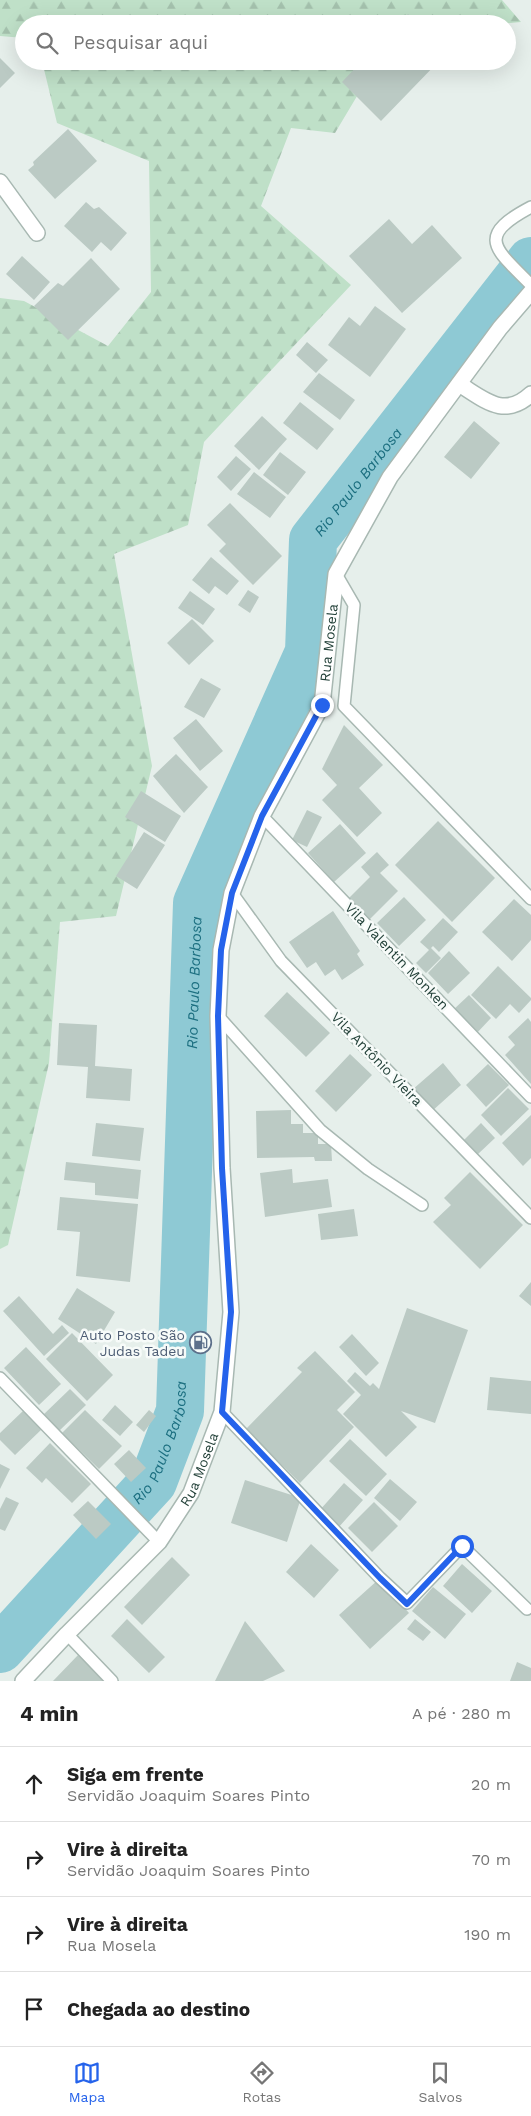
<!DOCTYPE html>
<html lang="pt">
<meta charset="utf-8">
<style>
body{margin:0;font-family:"Work Sans",sans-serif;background:#f6f6f6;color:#222}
.stop{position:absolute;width:15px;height:15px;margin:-11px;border:4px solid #2563eb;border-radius:50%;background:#fff}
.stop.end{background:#2563eb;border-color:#fff;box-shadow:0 1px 5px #0008}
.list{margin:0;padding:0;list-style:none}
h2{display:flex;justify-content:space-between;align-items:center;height:65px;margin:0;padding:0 20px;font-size:21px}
h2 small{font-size:16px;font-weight:400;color:#767676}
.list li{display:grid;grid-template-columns:32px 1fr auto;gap:15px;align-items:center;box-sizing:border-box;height:75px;padding:0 20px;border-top:1px solid #e0e0e0}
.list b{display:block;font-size:19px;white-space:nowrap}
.list p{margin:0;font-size:16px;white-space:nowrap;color:#767676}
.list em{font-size:16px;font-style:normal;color:#767676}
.icon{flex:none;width:28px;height:28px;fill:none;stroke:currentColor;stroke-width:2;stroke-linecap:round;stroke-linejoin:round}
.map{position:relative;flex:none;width:531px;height:1681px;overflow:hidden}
.search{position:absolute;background:#fff;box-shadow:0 5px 20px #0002;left:15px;right:15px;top:15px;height:55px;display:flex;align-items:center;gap:12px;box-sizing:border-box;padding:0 18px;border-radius:28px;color:#767676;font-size:19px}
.sheet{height:365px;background:#fff}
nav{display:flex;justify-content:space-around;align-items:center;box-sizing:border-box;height:70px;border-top:1px solid #e0e0e0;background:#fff;font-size:14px;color:#767676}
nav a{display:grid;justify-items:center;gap:2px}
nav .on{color:#2563eb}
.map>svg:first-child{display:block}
.forest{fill:url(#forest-firs)}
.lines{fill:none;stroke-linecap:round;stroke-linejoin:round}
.river{stroke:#8ec9d4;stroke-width:48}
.building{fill:#bbcac4}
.service-casing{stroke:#a8b8b2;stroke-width:14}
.minor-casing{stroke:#a8b8b2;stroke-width:18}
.tertiary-casing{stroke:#a8b8b2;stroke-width:18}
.service{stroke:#fff;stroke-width:11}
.minor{stroke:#fff;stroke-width:15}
.tertiary{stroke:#fff;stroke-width:15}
.route{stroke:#2563eb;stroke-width:6}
.labels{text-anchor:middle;stroke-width:5;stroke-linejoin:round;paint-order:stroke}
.street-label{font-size:14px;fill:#24423a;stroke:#f7fbf9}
.service-label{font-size:14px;fill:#4e5e75;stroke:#f7fbf9;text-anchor:end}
.water-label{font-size:15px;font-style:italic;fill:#1c6f80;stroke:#f7fbf9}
</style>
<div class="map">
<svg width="531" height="1681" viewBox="0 0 531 1681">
<defs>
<pattern id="forest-firs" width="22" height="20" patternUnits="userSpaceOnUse" patternTransform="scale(1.25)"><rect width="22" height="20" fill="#bfe0c8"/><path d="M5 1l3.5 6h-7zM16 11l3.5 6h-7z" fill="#a4c1ad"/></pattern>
</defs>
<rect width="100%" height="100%" fill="#e6efeb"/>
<path class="forest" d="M 0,0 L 502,0 L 521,22 L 501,24 L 24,24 L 24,38 L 0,36 Z
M 42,61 L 378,61 L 335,133 L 291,128 L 261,206 L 351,285 L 204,442 L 188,525 L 114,554 L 152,766 L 116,916 L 60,922 L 49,1063 L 8,1245 L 0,1249 L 0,298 L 24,301 L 108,346 L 151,292 L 149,161 L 57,123 Z"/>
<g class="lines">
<path class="river" id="s1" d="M 0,1649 L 153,1482 L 180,1411 L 197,903 L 309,652 L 313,540 L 531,261"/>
</g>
<path class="building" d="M 408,14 L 419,24 L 399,24 Z
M 0,58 L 15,73 L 0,88 Z
M 362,61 L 439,61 L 381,121 L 342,82 Z
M 68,129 L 97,161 L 55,199 L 28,170 L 34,165 L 33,162 Z
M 86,202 L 94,209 L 99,207 L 127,233 L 111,251 L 101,242 L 92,252 L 64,226 Z
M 389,219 L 412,244 L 432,225 L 462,258 L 402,313 L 349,256 Z
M 22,256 L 50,282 L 34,300 L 6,274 Z
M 91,258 L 120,289 L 68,340 L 34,306 L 58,283 L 63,286 Z
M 375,306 L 406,329 L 370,377 L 328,345 L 349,317 L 360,326 Z
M 307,342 L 328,360 L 316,373 L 296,355 Z
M 319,373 L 355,400 L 340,420 L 303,392 Z
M 300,402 L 334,429 L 317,450 L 283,423 Z
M 262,416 L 287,439 L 259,470 L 234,446 Z
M 474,421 L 500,443 L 471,479 L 444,457 Z
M 280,452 L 306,472 L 288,495 L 263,475 Z
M 236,456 L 251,469 L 231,491 L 217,477 Z
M 254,472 L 286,497 L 270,518 L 237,494 Z
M 230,503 L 282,556 L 253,585 L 219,551 L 226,544 L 207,525 Z
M 211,557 L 239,581 L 227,595 L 215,586 L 209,594 L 192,580 Z
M 248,590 L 259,597 L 250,613 L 238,605 Z
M 190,591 L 215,609 L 203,625 L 178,608 Z
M 192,619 L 214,641 L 189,665 L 167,643 Z
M 201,678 L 221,689 L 204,718 L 184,707 Z
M 196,719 L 223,751 L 200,771 L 173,738 Z
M 344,725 L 383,765 L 359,788 L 382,813 L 357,837 L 322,800 L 337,785 L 322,769 Z
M 176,754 L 208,787 L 184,813 L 153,776 Z
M 141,791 L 181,816 L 165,842 L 125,817 Z
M 307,810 L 322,817 L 307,847 L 292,840 Z
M 438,821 L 495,878 L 452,922 L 395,865 Z
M 340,824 L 366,853 L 334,882 L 308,853 Z
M 144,832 L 165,845 L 137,889 L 116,876 Z
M 377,852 L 389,865 L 380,873 L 398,891 L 369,920 L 348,899 L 370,877 L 361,867 Z
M 404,897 L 426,920 L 399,946 L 377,923 Z
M 514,899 L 531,915 L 531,940 L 512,961 L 482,932 Z
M 333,911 L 360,951 L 357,954 L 364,965 L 342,980 L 335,969 L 325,976 L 316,962 L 307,968 L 289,942 Z
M 443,918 L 458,932 L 439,952 L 433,946 L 431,948 L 441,958 L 426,973 L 416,963 L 429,950 L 420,942 Z
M 449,951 L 470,973 L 448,994 L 428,973 Z
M 498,966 L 531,998 L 531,1000 L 519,1013 L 510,1004 L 496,1019 L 471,995 Z
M 287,992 L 330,1033 L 306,1057 L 264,1016 Z
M 469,995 L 491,1018 L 475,1035 L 452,1011 Z
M 528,1018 L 531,1022 L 531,1084 L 505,1055 L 515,1045 L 508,1037 Z
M 59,1023 L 97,1025 L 95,1066 L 132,1069 L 130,1101 L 86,1098 L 88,1067 L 57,1065 Z
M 350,1054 L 372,1075 L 336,1112 L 315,1091 Z
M 443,1063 L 461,1085 L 431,1112 L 412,1090 Z
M 488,1064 L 509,1085 L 486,1107 L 466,1085 Z
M 508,1088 L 529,1109 L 501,1136 L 481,1115 Z
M 291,1110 L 291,1124 L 303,1124 L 303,1133 L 318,1133 L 318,1144 L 331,1144 L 332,1161 L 315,1161 L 314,1157 L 257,1158 L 256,1111 Z
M 531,1115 L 531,1158 L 523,1166 L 502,1143 Z
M 96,1123 L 144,1128 L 140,1161 L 92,1156 Z
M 481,1123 L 495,1138 L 477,1155 L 463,1141 Z
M 66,1162 L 141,1170 L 138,1199 L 95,1195 L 95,1183 L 64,1180 Z
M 292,1169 L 293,1183 L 328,1179 L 332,1207 L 265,1217 L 260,1173 Z
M 470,1172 L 523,1225 L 480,1269 L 433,1222 L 451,1205 L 444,1198 Z
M 60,1197 L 138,1204 L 130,1282 L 76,1276 L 80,1232 L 57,1230 Z
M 354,1209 L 358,1236 L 321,1240 L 318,1214 Z
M 531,1282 L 531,1306 L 519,1296 Z
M 77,1288 L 115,1312 L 96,1344 L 58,1319 Z
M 19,1296 L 53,1334 L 62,1325 L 69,1333 L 44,1356 L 3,1311 Z
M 407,1308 L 468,1330 L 435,1423 L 401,1411 L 417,1427 L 386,1457 L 343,1414 L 361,1395 L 347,1381 L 355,1372 L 370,1386 L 373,1383 L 379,1389 Z
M 72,1333 L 113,1375 L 87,1401 L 46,1359 Z
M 352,1334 L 379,1363 L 366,1376 L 339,1347 Z
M 26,1347 L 61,1384 L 39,1405 L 4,1368 Z
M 315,1351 L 355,1392 L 337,1410 L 354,1427 L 300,1483 L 246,1429 L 302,1372 L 297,1368 Z
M 490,1377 L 531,1381 L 531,1414 L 487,1410 Z
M 70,1389 L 86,1405 L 59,1431 L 43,1415 Z
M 115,1405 L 133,1422 L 120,1436 L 102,1420 Z
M 24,1410 L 42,1429 L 15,1455 L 0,1440 L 0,1433 Z
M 85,1410 L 122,1446 L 99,1469 L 62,1433 Z
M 149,1410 L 156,1416 L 144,1432 L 136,1425 Z
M 350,1439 L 387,1474 L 366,1496 L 329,1461 Z
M 50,1443 L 91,1484 L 72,1503 L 46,1478 L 42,1483 L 26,1468 Z
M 129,1450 L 146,1468 L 131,1482 L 114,1464 Z
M 0,1464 L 10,1469 L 0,1489 Z
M 390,1479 L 417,1502 L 400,1521 L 374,1498 Z
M 245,1480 L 301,1498 L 287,1542 L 231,1523 Z
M 344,1483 L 363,1500 L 338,1528 L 319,1511 Z
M 6,1497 L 19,1503 L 5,1531 L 0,1529 L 0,1509 Z
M 88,1501 L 111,1524 L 96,1539 L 73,1515 Z
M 374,1502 L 398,1526 L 372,1552 L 348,1528 Z
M 311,1544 L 339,1570 L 314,1598 L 286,1572 Z
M 172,1557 L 190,1575 L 142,1625 L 124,1607 Z
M 462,1564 L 492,1591 L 472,1613 L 443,1586 Z
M 379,1579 L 409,1613 L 370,1649 L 339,1615 Z
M 433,1587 L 466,1614 L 445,1639 L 412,1611 Z
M 127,1619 L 165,1657 L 149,1673 L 111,1636 Z
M 415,1619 L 431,1632 L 423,1641 L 407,1629 Z
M 245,1621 L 285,1671 L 263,1681 L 215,1681 Z
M 79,1654 L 107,1681 L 53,1681 Z
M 517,1662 L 531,1668 L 531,1681 L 510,1681 Z"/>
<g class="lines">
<defs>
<path id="service" d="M 531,207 C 474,237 496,249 531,285
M 336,574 L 354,605 L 344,706 L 531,899
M 262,816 L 531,1097
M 232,893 L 281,961 L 531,1218
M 218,1016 L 320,1130 L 368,1169 L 422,1205
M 0,1378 L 159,1542
M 222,1412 L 380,1578 L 407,1603 L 462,1546 L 527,1609
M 67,1634 L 112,1681"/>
<path id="minor" d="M 0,182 L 37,233
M 459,384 C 485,400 504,419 531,394"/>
<g id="tertiary">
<path id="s2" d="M 23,1681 L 67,1634 L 159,1542 L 191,1493 L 222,1412 L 231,1312 L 222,1168 L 218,1016 L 221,950 L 232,893 L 262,816 L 322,705 L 336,574 L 390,477 L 500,328 L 531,292"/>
</g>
</defs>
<use href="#service" class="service-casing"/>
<use href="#minor" class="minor-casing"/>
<use href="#tertiary" class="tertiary-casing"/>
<use href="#service" class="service"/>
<use href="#minor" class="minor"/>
<use href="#tertiary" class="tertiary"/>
</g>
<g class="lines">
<path class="route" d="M 322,705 L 262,816 L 232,893 L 221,950 L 218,1016 L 222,1168 L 231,1312 L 222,1412 L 380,1578 L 407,1604 L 462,1546"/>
</g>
<defs>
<symbol id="fuel-ring" viewBox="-11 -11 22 22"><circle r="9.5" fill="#f7fbf9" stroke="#5c6f8a" stroke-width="1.5"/><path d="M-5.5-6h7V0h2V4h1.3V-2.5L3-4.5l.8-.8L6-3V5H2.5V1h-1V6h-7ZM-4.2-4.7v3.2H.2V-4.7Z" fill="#5c6f8a"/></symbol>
</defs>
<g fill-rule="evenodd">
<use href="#fuel-ring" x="188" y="1330" width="25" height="25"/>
</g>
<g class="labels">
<g class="street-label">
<text dy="5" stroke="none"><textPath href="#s2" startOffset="1132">Rua Mosela</textPath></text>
<text transform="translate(397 956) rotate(46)" y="5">Vila Valentin Monken</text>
<text transform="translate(377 1059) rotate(46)" y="5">Vila Antônio Vieira</text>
<text dy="5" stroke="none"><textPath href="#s2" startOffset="278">Rua Mosela</textPath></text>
</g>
<g class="service-label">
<text x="185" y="1340">Auto Posto São<tspan x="185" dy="16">Judas Tadeu</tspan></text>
</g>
<g class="water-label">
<text dy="5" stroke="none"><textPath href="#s1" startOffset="1271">Rio Paulo Barbosa</textPath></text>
<text dy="5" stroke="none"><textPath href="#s1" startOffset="731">Rio Paulo Barbosa</textPath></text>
<text dy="5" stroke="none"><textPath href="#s1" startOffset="266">Rio Paulo Barbosa</textPath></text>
</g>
</g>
</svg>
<div class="stop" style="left:462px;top:1546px"></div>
<div class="stop end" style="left:322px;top:705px"></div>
<div class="search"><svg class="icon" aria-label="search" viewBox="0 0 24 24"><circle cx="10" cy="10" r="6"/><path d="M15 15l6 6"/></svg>Pesquisar aqui</div>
</div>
<section class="sheet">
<h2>4 min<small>A pé · 280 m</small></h2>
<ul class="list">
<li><svg class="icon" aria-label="ahead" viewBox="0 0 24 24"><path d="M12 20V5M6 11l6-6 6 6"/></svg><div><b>Siga em frente</b><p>Servidão Joaquim Soares Pinto</p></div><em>20 m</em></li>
<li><svg class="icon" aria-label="right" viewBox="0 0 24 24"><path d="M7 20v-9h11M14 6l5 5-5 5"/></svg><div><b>Vire à direita</b><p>Servidão Joaquim Soares Pinto</p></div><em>70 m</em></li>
<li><svg class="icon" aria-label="right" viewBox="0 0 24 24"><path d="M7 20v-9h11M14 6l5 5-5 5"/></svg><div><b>Vire à direita</b><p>Rua Mosela</p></div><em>190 m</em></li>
<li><svg class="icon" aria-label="arrive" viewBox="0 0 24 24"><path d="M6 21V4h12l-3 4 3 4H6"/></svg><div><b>Chegada ao destino</b></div></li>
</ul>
</section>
<nav>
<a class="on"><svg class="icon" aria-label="map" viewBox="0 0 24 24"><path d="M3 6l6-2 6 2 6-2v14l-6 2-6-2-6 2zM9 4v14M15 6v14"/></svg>Mapa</a>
<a><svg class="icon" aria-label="directions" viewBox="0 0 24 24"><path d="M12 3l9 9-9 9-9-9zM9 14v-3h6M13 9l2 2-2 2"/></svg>Rotas</a>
<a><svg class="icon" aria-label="saved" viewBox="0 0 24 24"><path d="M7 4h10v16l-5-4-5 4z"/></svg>Salvos</a>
</nav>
